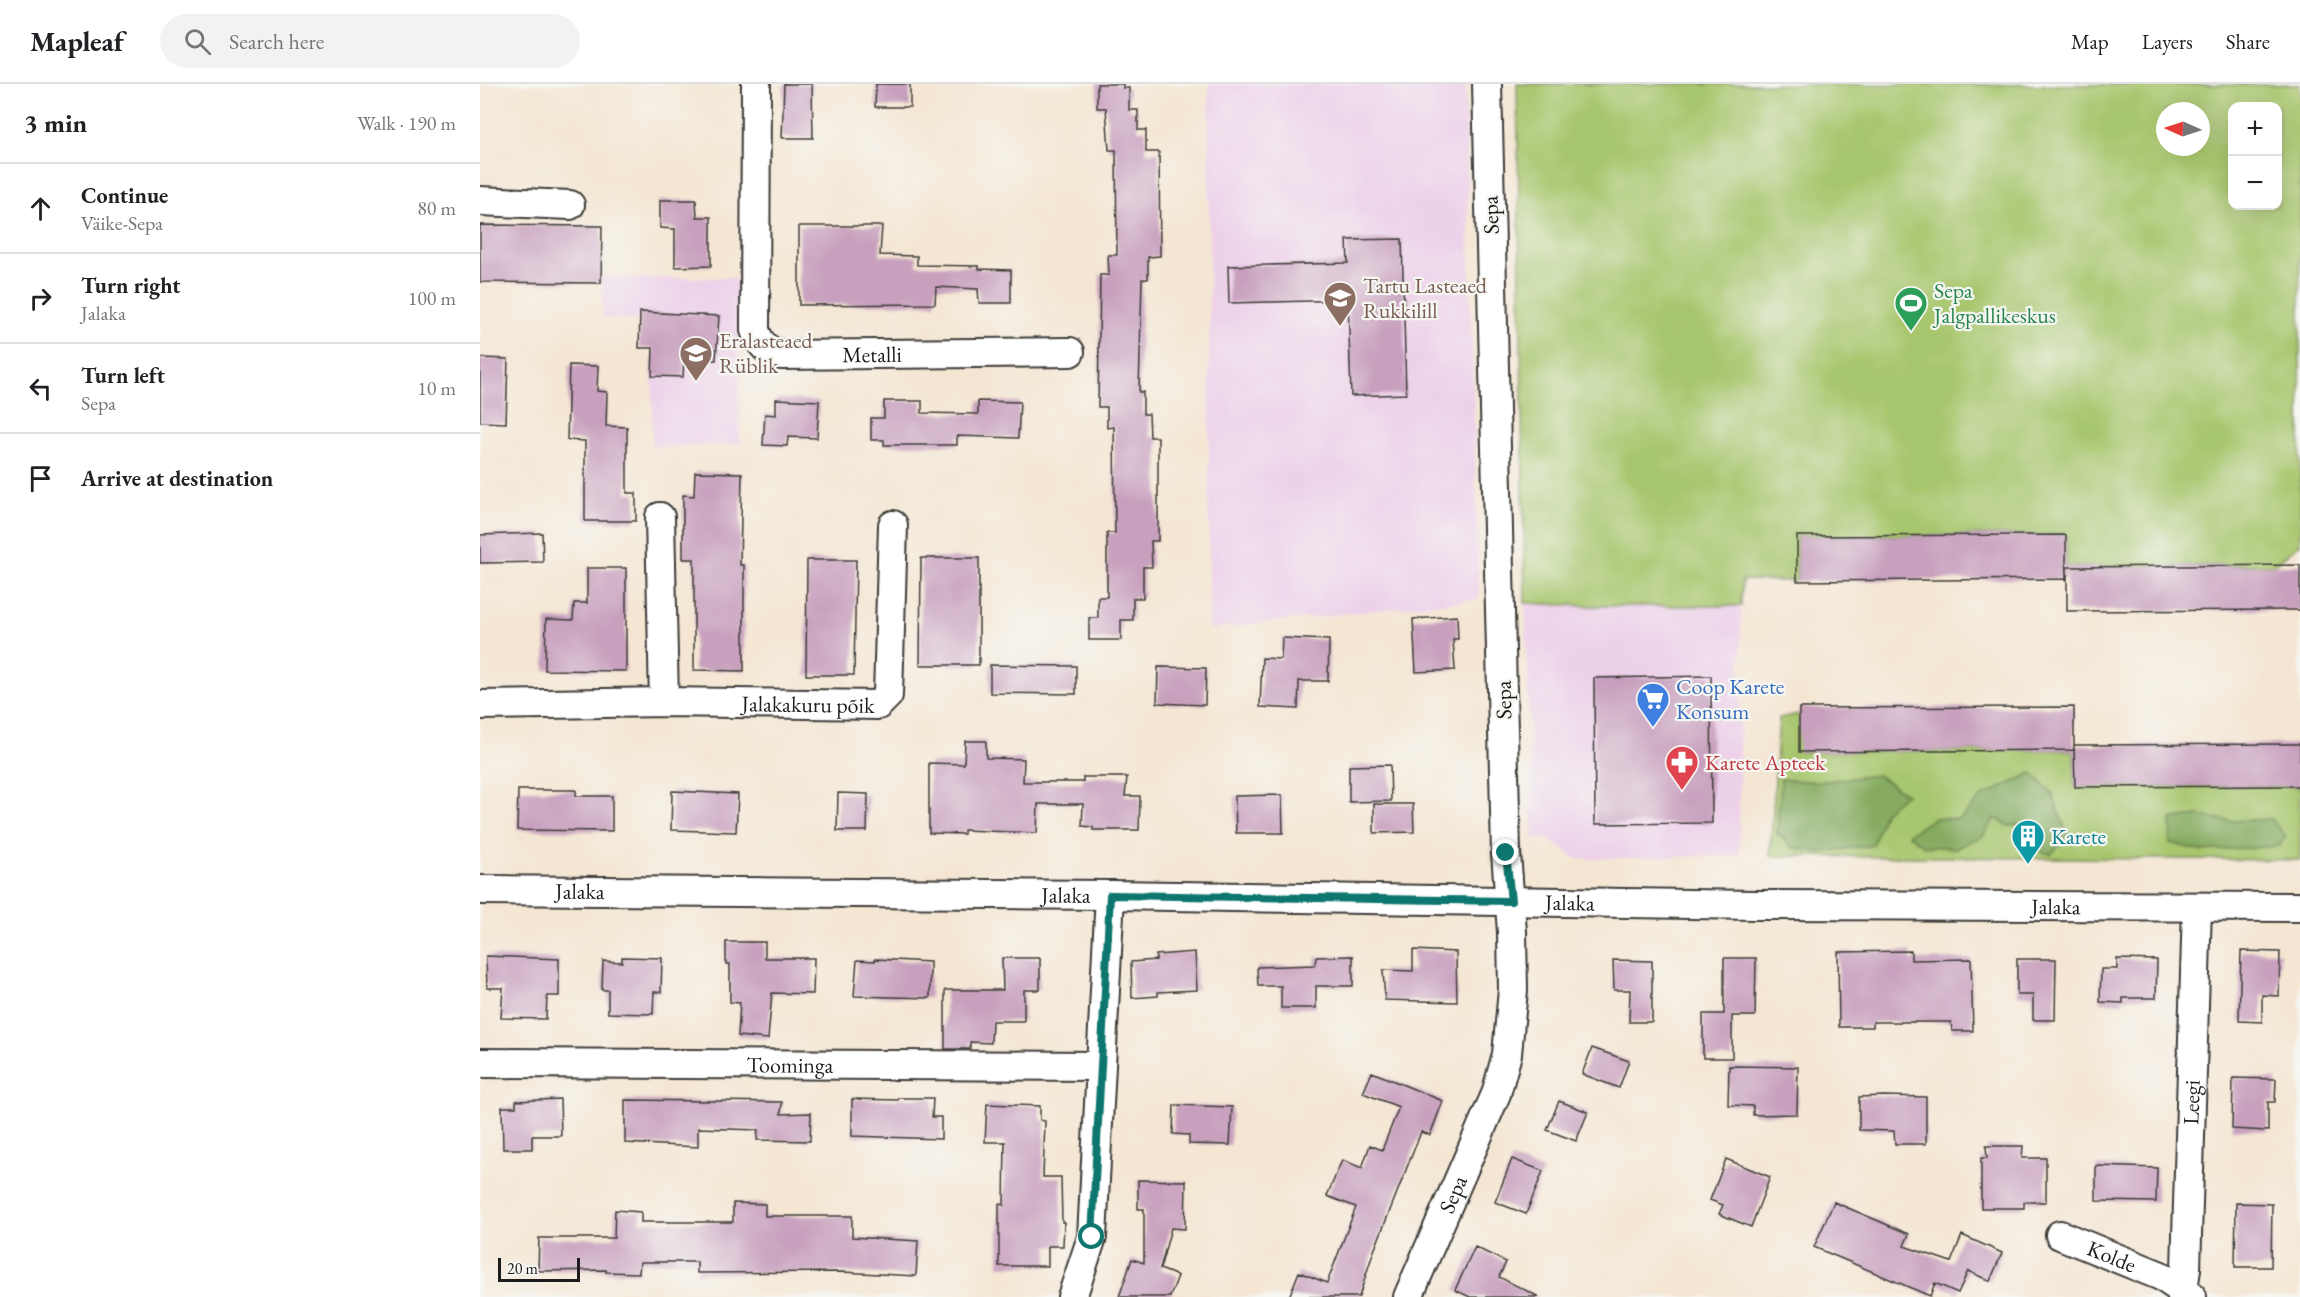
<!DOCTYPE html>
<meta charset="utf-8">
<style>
body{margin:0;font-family:"EB Garamond",serif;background:#f2f2f2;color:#202124}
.controls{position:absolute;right:18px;top:18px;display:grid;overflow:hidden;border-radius:12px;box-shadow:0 6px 24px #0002}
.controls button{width:54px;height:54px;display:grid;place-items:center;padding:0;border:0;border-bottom:2px solid #e0e0e0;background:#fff;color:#202124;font:30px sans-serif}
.compass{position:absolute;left:1676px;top:18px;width:54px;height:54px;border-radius:50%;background:#fff;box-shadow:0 6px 24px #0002;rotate:273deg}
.scale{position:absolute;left:18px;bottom:15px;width:82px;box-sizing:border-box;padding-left:6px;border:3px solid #1c1c1c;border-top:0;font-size:16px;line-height:21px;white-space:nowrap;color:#1c1c1c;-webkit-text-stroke:4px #f6f6f2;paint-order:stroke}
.stop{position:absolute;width:18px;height:18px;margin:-14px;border:4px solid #0f766e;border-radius:50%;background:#fff}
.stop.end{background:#0f766e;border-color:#fff;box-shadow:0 2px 6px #0008}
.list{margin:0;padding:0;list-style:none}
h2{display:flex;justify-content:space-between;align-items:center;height:78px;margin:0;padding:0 24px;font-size:26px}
h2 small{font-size:20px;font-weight:400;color:#757577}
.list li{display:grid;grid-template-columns:39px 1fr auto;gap:18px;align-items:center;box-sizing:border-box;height:90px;padding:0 24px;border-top:2px solid #e0e0e0}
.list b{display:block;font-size:22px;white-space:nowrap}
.list p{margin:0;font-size:20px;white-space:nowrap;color:#757577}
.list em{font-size:20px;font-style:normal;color:#757577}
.icon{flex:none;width:33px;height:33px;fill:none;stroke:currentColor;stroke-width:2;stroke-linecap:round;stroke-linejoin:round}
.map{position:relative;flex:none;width:1820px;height:1213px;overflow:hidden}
header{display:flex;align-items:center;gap:36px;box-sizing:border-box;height:84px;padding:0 30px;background:#fff;border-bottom:2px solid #e0e0e0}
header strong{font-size:28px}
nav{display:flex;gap:33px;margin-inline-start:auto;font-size:21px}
.search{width:420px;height:54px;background:#f2f2f2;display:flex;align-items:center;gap:15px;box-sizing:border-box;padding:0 21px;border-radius:33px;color:#757577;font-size:22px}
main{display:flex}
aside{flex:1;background:#fff}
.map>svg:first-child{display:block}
.built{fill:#edd1e9}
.green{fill:#a8c66d;stroke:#627144;stroke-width:1.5;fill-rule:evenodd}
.forest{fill:#86ab60;stroke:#51643e;stroke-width:1.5}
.building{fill:#c8a0be}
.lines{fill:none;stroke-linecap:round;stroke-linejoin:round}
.street-casing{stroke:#3c3a37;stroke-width:32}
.street{stroke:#fff;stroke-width:28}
.route{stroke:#0f766e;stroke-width:8}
.labels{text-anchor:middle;stroke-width:4.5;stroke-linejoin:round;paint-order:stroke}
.street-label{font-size:22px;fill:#1c1c1c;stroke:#f6f6f2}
.education-label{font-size:22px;fill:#785e54;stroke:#f6f6f2;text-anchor:start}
.leisure-label{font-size:22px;fill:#27864d;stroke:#f6f6f2;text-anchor:start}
.shop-label{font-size:22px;fill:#366cbe;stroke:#f6f6f2;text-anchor:start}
.health-label{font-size:22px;fill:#be3a42;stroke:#f6f6f2;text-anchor:start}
.culture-label{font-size:22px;fill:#0d838f;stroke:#f6f6f2;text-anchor:start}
</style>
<header>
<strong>Mapleaf</strong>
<div class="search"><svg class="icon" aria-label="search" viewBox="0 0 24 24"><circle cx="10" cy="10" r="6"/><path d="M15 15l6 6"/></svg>Search here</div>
<nav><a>Map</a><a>Layers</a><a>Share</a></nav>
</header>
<main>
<aside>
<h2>3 min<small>Walk · 190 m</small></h2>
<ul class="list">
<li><svg class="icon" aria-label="ahead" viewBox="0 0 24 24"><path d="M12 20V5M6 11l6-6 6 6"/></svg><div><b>Continue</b><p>Väike-Sepa</p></div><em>80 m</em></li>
<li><svg class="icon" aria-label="right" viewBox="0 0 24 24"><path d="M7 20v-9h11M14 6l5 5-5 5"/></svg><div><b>Turn right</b><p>Jalaka</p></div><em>100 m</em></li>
<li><svg class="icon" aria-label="left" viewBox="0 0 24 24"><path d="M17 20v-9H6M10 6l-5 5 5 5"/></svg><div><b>Turn left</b><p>Sepa</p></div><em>10 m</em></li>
<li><svg class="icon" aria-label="arrive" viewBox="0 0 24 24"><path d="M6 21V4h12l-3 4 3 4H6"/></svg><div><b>Arrive at destination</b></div></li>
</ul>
</aside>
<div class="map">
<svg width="1820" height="1213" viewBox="0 0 1820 1213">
<rect width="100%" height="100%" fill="#f6f6f2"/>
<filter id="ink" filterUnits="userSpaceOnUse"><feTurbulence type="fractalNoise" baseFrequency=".0167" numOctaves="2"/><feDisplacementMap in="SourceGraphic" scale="12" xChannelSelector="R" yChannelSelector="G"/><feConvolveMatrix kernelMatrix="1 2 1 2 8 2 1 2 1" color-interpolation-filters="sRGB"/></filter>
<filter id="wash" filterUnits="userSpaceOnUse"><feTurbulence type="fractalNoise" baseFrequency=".008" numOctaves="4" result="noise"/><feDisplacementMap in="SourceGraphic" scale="24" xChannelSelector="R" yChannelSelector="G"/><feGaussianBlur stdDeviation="1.35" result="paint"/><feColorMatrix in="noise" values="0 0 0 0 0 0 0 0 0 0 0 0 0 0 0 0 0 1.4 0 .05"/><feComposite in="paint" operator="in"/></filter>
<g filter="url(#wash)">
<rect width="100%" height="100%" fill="#f4e6d3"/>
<path class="built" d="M 729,0 L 985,0 L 999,515 L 729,545 Z
M 123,194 L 258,194 L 260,360 L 172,363 L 173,237 L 122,234 Z
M 1045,519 L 1109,522 L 1261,522 L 1259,771 L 1098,775 L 1067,755 L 1053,754 Z"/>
<path class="green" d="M 1037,0 L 1820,1 L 1820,460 L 1793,481 L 1586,483 L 1586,451 L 1317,452 L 1317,497 L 1262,496 L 1261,522 L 1109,522 L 1045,519 ZM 1752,22 L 1798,22 L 1798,122 L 1752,122 ZM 1685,27 L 1721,27 L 1721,63 L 1685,63 Z
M 1319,630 L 1320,668 L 1594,666 L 1595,703 L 1820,702 L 1820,776 L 1290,772 L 1299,634 Z"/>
<path class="forest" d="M 1552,689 L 1572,709 L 1588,752 L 1571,770 L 1547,765 L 1552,753 L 1544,739 L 1529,742 L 1515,734 L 1503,752 L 1476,764 L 1444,762 L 1428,750 L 1454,734 L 1480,735 L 1503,712 Z
M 1397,691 L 1426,710 L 1404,728 L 1393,761 L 1342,768 L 1313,764 L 1297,749 L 1301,695 L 1338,698 Z
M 1720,732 L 1752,737 L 1791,735 L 1806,752 L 1799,762 L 1720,767 L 1690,759 L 1691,735 Z"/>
<g id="blocks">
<path class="building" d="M 304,0 L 332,0 L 333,54 L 302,54 Z
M 396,0 L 430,0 L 430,23 L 395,23 Z
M 617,0 L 643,0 L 643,4 L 649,4 L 649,26 L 658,26 L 658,46 L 666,46 L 666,68 L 679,68 L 680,172 L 668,173 L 668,195 L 662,195 L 659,308 L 663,308 L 663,330 L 669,330 L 670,353 L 678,353 L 678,457 L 671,457 L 672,483 L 663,483 L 663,514 L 653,514 L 653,536 L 641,536 L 641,556 L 609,556 L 609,534 L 618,534 L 618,513 L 627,513 L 627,449 L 635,449 L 634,343 L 627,344 L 627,323 L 618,323 L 620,191 L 629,191 L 628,171 L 637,171 L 636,66 L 629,66 L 626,24 L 617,24 Z
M 180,116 L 216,116 L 217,133 L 231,133 L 231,182 L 195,183 L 195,145 L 180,144 Z
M 0,141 L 122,142 L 121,199 L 0,198 Z
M 319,142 L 402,142 L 400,171 L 437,172 L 437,181 L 499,182 L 499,185 L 531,186 L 531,219 L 499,219 L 498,205 L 456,203 L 455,220 L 319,221 Z
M 922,155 L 926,310 L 871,312 L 868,216 L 749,219 L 748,182 L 868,179 L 867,156 Z
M 160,228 L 239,232 L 236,276 L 204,275 L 203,293 L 172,292 L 173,264 L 159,264 Z
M 0,274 L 28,275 L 26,339 L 0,338 Z
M 89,281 L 118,282 L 117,307 L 127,308 L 126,342 L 147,343 L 147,409 L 156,409 L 156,437 L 105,437 L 105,357 L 87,356 Z
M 296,315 L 339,317 L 337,354 L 308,353 L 307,362 L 283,361 L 285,330 L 296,331 Z
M 404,317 L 442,317 L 442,329 L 498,330 L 498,317 L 540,318 L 538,354 L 477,352 L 477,361 L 404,361 L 404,356 L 391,356 L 391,334 L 404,334 Z
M 215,388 L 262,389 L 260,481 L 264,481 L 264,587 L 214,586 L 214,475 L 203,475 L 203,411 L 214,412 Z
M 62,449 L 63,478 L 0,479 L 0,451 Z
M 1586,451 L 1586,495 L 1317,497 L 1317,452 Z
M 441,474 L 499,474 L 499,581 L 440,581 Z
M 327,476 L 376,476 L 374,591 L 326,591 Z
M 1820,481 L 1820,526 L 1587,527 L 1587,483 Z
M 107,484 L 146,484 L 146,587 L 65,586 L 66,535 L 93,536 L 94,519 L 107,519 Z
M 977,532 L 978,555 L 973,555 L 975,586 L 936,588 L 933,535 Z
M 802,554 L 849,556 L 848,597 L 819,597 L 818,625 L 780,623 L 782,574 L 801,575 Z
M 510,581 L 596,582 L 596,610 L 510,609 Z
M 678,583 L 726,584 L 725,621 L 677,619 Z
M 1231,592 L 1232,739 L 1115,740 L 1114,594 Z
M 1594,623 L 1594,666 L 1319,668 L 1319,624 Z
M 485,657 L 506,657 L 506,674 L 544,675 L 543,698 L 603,698 L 603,693 L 647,693 L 645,712 L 660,712 L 659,746 L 613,746 L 613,743 L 602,742 L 603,720 L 558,720 L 557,749 L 484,746 L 484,750 L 449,749 L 449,679 L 484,680 Z
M 1820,660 L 1820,702 L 1595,703 L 1594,661 Z
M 910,681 L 911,717 L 869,718 L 869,682 Z
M 38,706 L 96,706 L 96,712 L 132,712 L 132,747 L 37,746 Z
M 192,707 L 258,710 L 256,748 L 191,746 Z
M 358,709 L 388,710 L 387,747 L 357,747 Z
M 802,711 L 803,749 L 756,749 L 755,712 Z
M 894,720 L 933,720 L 934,748 L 894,749 Z
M 246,858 L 285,858 L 285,874 L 334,874 L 333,910 L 292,909 L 288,955 L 258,952 L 260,919 L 250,918 L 250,880 L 246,880 Z
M 933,866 L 976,868 L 977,918 L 905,916 L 903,886 L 933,887 Z
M 1431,867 L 1431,876 L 1491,875 L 1493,947 L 1472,947 L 1471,938 L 1393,938 L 1393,943 L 1359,943 L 1358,868 Z
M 1761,867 L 1800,868 L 1799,912 L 1782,911 L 1782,938 L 1759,937 Z
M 715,868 L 717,906 L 678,908 L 678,912 L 652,914 L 651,878 L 676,876 L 676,871 Z
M 6,872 L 79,875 L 79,912 L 67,912 L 66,935 L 21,934 L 23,904 L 7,904 Z
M 873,872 L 873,902 L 836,902 L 836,924 L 801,924 L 801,902 L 778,902 L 777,883 L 835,881 L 836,873 Z
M 142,873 L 182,874 L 181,908 L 174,908 L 173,930 L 128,929 L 128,906 L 122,906 L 123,877 L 142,878 Z
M 522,874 L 560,874 L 560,906 L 544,906 L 544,937 L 512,937 L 511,959 L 490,958 L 490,965 L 465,965 L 465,906 L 523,906 Z
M 1244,874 L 1276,874 L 1275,932 L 1252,932 L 1252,974 L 1223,974 L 1223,930 L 1244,930 Z
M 395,875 L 450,878 L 450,914 L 374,912 L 377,876 L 395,877 Z
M 1537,875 L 1576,875 L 1575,936 L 1553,936 L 1553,911 L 1537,911 Z
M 1637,875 L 1677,876 L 1676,914 L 1643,914 L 1643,919 L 1620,918 L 1621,885 L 1637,885 Z
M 1133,876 L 1172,877 L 1172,938 L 1149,938 L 1150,906 L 1134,906 Z
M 1112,964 L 1149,977 L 1139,1004 L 1102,990 Z
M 1249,982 L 1318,983 L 1317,1030 L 1273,1031 L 1273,1022 L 1248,1021 Z
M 892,988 L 963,1017 L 950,1051 L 941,1048 L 892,1172 L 879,1213 L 809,1213 L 819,1188 L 847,1199 L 876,1123 L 847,1112 L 862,1076 L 882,1084 L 890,1061 L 902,1066 L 919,1023 L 883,1009 Z
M 1753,994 L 1796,995 L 1795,1018 L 1788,1018 L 1788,1047 L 1752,1045 Z
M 1403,1012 L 1446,1013 L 1446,1060 L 1415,1060 L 1414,1047 L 1379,1046 L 1379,1013 Z
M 418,1014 L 453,1014 L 452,1033 L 461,1033 L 461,1055 L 372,1052 L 372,1015 L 418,1016 Z
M 80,1015 L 81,1052 L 52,1052 L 52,1065 L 23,1065 L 22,1023 L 36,1023 L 36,1017 Z
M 145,1016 L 302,1018 L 301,1030 L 331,1029 L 330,1057 L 277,1056 L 278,1046 L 218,1044 L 218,1063 L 145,1059 Z
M 1079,1017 L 1108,1028 L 1096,1057 L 1067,1046 Z
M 507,1020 L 560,1022 L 560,1036 L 565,1037 L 563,1093 L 581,1093 L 582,1138 L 584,1138 L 583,1162 L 568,1162 L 568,1182 L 519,1182 L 519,1120 L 524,1121 L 525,1058 L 505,1058 Z
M 694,1021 L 752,1023 L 750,1061 L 709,1060 L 709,1051 L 693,1050 Z
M 1506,1062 L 1543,1062 L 1542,1074 L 1566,1074 L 1566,1118 L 1544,1118 L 1544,1124 L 1501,1124 L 1501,1074 L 1507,1074 Z
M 1032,1075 L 1063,1087 L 1046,1130 L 1015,1118 Z
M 1246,1075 L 1290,1093 L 1271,1143 L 1239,1130 L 1243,1121 L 1230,1116 Z
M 1616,1082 L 1677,1084 L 1676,1118 L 1616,1117 Z
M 658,1096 L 706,1097 L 705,1145 L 691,1144 L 680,1185 L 698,1192 L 690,1213 L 639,1213 L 652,1175 L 664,1179 L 664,1125 L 658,1125 Z
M 1354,1118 L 1429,1150 L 1424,1162 L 1471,1178 L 1482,1151 L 1522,1169 L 1510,1197 L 1488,1187 L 1478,1209 L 1455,1199 L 1450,1212 L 1334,1163 Z
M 253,1119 L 285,1120 L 285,1132 L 372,1132 L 372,1153 L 438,1157 L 436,1192 L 362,1188 L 217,1189 L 217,1178 L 160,1178 L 159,1189 L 126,1188 L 126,1186 L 58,1187 L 59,1154 L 134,1154 L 135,1126 L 161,1128 L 161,1138 L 253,1138 Z
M 1756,1119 L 1792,1120 L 1791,1183 L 1755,1183 Z
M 995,1163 L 1026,1178 L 1019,1193 L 1059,1213 L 990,1213 L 975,1206 Z"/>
</g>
</g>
<g filter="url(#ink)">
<use href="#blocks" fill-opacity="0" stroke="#3c3a37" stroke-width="1.5"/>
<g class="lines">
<defs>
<g id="street">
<path id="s1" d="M 276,0 L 275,246 C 280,261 286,266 301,271 L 590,268"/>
<path d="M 0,117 L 90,121"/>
<path d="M 180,433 L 184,618"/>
<path id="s2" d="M 0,621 L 184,618 L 398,621 L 408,611 L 413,441"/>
<path id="s3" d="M 0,806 L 630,811 L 1274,821 L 1820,823"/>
<path id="s4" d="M 0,979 L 620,982"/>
<path id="s5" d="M 1580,1151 L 1681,1192 L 1712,1213"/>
<path d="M 592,1213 L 612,1153 L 630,811"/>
<path id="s6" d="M 928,1213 L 1016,1010 L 1027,970 L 1033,906 L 1032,848 L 1026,769 L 1007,0"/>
<path id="s7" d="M 1702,1213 L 1706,1185 L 1717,823"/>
</g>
</defs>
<use href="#street" class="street-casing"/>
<use href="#street" class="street"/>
</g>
</g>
<g class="lines" filter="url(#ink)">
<path class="route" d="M 612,1153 L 630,811 L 1031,817 L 1026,769"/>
</g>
<defs>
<symbol id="school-pin" viewBox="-11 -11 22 30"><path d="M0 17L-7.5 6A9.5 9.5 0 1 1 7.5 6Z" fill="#8d6e63" stroke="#f6f6f2"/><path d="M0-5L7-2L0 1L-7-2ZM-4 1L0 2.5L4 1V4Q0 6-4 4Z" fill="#fff"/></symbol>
<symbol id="stadium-pin" viewBox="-11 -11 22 30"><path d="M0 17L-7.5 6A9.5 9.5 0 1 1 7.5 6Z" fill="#2e9e5b" stroke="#f6f6f2"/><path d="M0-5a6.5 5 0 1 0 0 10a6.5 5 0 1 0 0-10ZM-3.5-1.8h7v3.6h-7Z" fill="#fff"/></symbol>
<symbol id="supermarket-pin" viewBox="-11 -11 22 30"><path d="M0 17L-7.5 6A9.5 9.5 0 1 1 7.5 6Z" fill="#3f7fe0" stroke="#f6f6f2"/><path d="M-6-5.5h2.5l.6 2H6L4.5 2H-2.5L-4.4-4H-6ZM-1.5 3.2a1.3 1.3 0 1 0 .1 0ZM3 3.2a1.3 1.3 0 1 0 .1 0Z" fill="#fff"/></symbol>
<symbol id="pharmacy-pin" viewBox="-11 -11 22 30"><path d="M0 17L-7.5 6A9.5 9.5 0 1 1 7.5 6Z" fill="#e0444e" stroke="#f6f6f2"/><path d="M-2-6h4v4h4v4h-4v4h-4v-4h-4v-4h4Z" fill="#fff"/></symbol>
<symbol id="building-pin" viewBox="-11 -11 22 30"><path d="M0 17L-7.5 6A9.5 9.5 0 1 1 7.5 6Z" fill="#0f9aa8" stroke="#f6f6f2"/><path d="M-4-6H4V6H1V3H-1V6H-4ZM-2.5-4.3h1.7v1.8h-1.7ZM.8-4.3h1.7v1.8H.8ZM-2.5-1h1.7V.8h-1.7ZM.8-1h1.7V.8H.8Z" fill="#fff"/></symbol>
</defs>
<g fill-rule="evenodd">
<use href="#school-pin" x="841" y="195" width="38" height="52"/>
<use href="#stadium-pin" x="1412" y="200" width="38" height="52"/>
<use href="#school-pin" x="197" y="250" width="38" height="52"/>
<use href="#supermarket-pin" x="1154" y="596" width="38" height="52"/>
<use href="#pharmacy-pin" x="1183" y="659" width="38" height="52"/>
<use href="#building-pin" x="1529" y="733" width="38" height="52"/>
</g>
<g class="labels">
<g class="street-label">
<text transform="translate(1010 131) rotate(-92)" y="8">Sepa</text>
<text dy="8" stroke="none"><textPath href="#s1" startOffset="375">Metalli</textPath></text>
<text transform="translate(1023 616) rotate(-91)" y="8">Sepa</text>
<text dy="8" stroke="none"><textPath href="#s2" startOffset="328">Jalakakuru põik</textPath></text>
<text dy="8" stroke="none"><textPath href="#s3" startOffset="100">Jalaka</textPath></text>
<text dy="8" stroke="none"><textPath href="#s3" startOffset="586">Jalaka</textPath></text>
<text dy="8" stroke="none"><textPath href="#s3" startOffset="1090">Jalaka</textPath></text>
<text dy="8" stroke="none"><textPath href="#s3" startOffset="1576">Jalaka</textPath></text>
<text dy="8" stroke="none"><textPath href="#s4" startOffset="310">Toominga</textPath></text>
<text dy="8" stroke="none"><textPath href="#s7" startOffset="195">Leegi</textPath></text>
<text dy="8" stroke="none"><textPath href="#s6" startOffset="112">Sepa</textPath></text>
<text dy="8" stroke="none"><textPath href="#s5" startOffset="56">Kolde</textPath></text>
</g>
<g class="education-label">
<text x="883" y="209">Tartu Lasteaed<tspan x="883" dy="25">Rukkilill</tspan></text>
<text x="239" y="264">Eralasteaed<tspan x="239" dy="25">Rüblik</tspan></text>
</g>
<g class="leisure-label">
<text x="1454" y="214">Sepa<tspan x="1454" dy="25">Jalgpallikeskus</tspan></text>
</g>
<g class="shop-label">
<text x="1196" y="610">Coop Karete<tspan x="1196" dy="25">Konsum</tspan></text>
</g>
<g class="health-label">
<text x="1225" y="686">Karete Apteek</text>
</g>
<g class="culture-label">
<text x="1571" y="760">Karete</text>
</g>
</g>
</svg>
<div class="controls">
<button>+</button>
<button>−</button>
</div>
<svg class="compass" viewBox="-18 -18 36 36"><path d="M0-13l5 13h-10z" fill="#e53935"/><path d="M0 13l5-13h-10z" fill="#757577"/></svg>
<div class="scale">20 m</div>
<div class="stop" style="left:612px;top:1153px"></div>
<div class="stop end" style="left:1026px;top:769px"></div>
</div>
</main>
